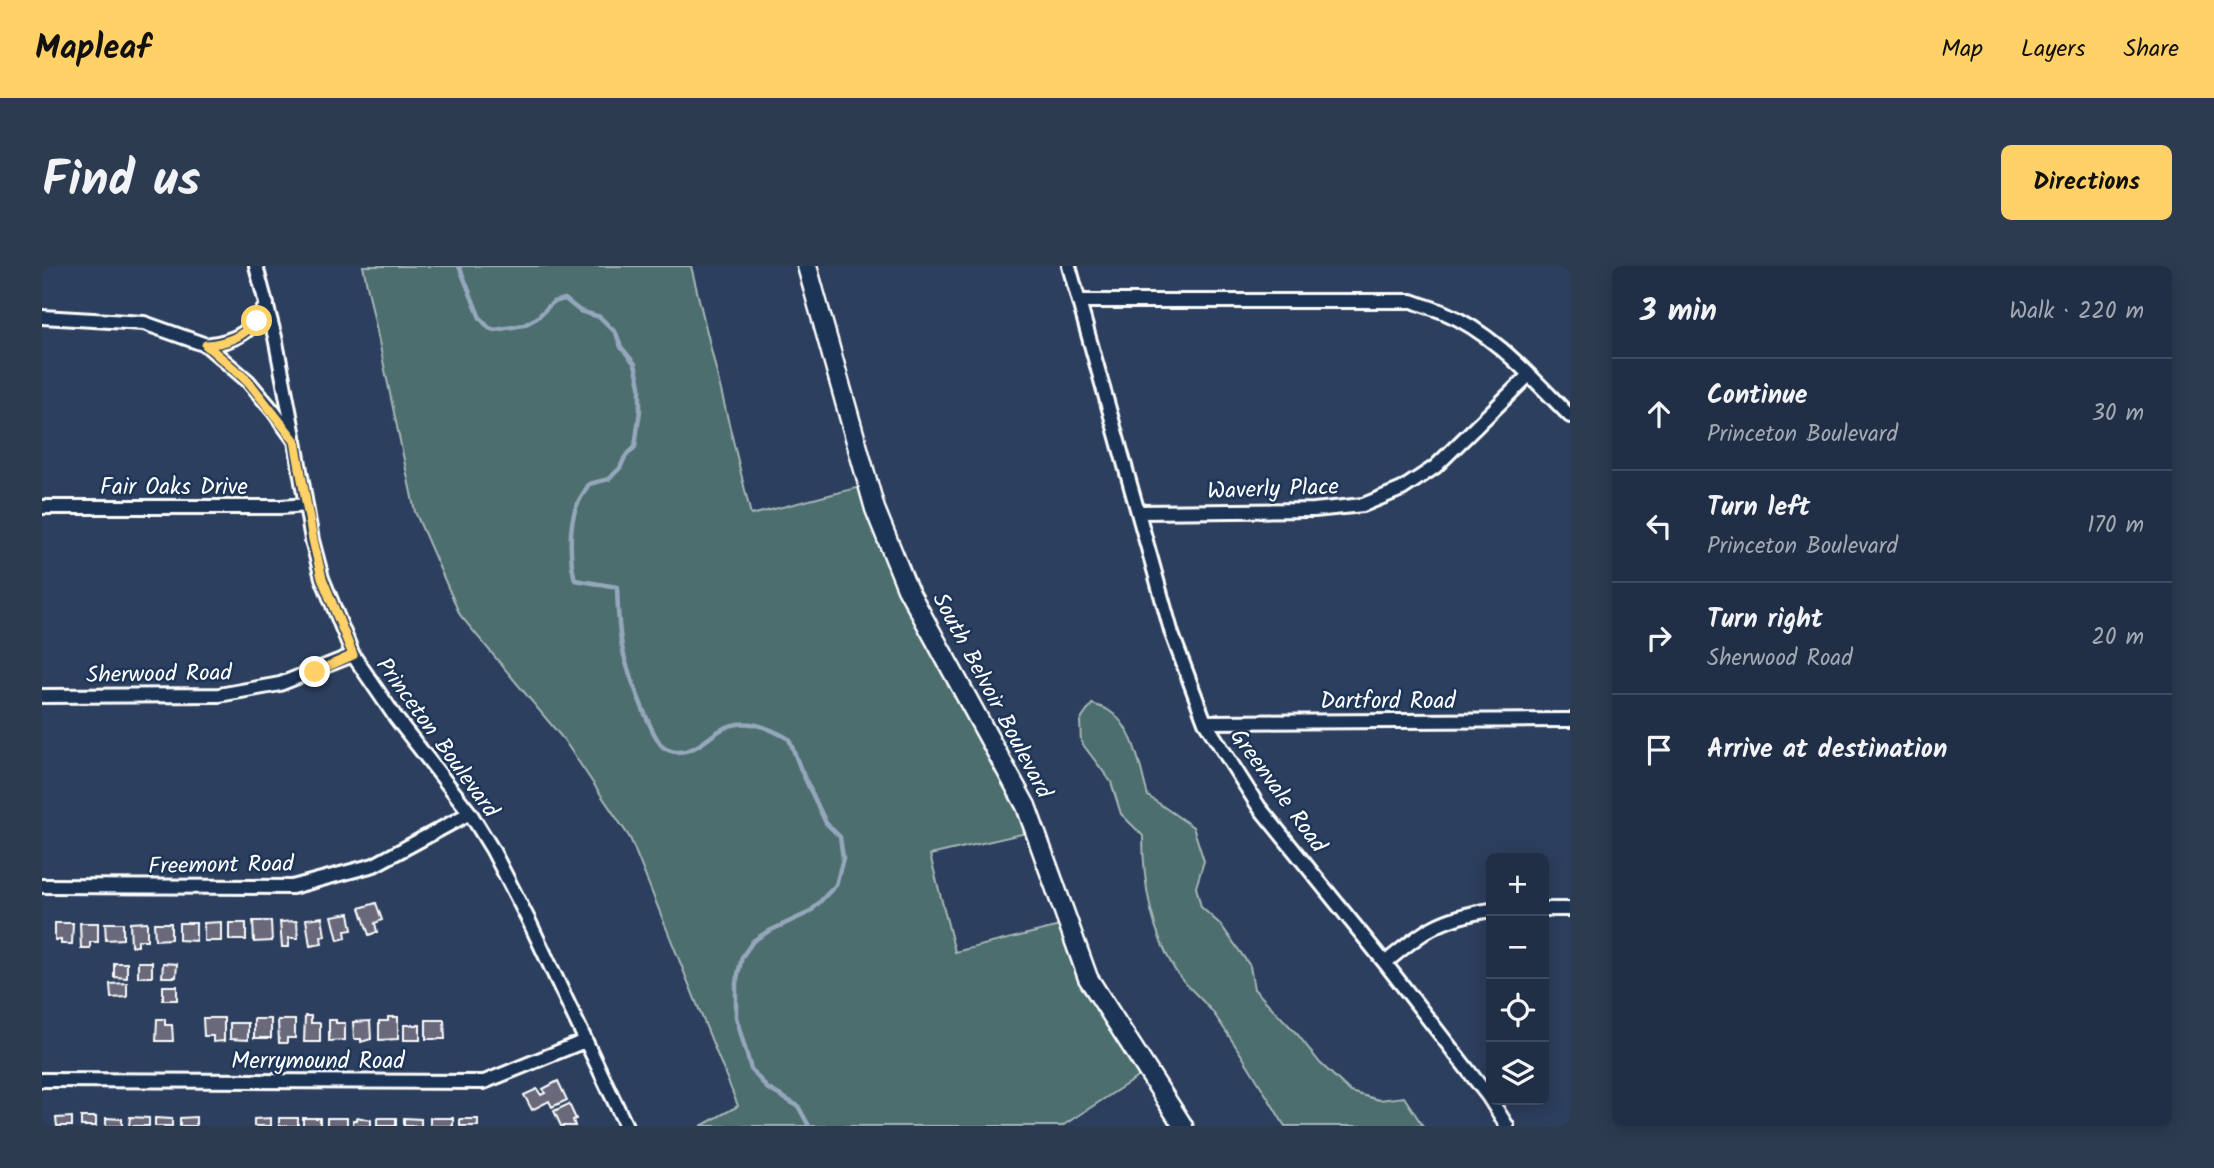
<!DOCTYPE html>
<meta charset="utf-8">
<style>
body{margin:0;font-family:Kalam,sans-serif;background:#2d3b51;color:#f1f3f6}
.controls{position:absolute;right:21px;bottom:21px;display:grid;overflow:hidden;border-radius:10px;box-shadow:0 4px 18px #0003}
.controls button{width:63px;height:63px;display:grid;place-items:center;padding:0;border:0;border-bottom:2px solid #3e4a5f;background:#212f46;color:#f1f3f6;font:35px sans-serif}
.stop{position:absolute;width:21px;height:21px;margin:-16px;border:5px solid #ffd166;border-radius:50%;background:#fff}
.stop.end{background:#ffd166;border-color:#fff;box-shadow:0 2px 7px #0008}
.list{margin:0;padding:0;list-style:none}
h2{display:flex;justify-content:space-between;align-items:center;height:91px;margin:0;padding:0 28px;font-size:30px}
h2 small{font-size:23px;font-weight:400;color:#a2a9b3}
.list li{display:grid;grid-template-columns:46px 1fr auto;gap:21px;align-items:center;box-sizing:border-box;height:112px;padding:0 28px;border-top:2px solid #3e4a5f}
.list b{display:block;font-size:26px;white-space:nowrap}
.list p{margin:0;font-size:23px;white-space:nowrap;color:#a2a9b3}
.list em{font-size:23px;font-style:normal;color:#a2a9b3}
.icon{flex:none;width:38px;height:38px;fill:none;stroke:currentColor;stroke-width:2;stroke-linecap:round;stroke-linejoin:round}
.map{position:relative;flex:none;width:1528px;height:860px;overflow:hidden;border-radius:10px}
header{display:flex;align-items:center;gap:42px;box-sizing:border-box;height:98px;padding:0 35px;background:#ffd166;color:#111}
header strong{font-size:33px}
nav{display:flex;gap:38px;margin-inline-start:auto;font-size:24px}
.intro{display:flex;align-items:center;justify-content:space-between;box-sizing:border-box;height:168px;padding:0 42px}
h1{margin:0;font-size:49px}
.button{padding:18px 32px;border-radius:10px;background:#ffd166;color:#111;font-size:24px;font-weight:700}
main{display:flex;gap:42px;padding:0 42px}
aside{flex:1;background:#212f46;border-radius:10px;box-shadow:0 4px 18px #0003}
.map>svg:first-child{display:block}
.green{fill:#4d6e6e;stroke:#a6b6b6;stroke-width:2}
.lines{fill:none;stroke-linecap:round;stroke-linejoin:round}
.stream{stroke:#95a7bc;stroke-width:4.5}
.building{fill:#6a697b;stroke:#fff;stroke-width:2}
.street-casing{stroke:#fff;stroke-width:18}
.secondary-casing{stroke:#fff;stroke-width:23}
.street{stroke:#1d3557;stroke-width:12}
.secondary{stroke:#1d3557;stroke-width:18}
.route{stroke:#ffd166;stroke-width:9}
.labels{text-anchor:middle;stroke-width:5;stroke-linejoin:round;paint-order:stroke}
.street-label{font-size:23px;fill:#fff;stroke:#1d3557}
</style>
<header>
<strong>Mapleaf</strong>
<nav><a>Map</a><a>Layers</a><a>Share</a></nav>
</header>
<div class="intro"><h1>Find us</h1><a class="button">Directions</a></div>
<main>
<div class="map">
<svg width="1528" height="860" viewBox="0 0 1528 860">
<rect width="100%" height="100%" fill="#2c3f5e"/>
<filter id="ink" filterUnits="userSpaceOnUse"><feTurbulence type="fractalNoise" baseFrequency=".0143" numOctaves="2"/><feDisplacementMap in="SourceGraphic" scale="14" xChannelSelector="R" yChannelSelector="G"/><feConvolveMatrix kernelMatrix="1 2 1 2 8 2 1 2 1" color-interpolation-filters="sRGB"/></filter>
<g filter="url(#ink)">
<path class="green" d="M 321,0 L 649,0 L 709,249 L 826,219 L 833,243 L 993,565 L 888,589 L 913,686 L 1026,658 L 1105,805 L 1020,860 L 659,860 L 696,840 L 588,572 L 522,474 L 418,349 L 373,246 Z
M 1050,438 C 1055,440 1061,441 1066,444 C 1093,460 1098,503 1106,530 L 1151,561 L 1162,595 L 1154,621 L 1159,641 L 1179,659 L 1208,700 L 1212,723 L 1256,769 L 1278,797 L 1309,826 L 1337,834 L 1362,831 L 1381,860 L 1243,860 L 1241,857 C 1219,820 1197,783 1172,748 C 1161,733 1143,720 1133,704 C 1108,663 1101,616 1101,570 L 1079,548 L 1069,516 L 1039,476 L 1038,455 Z"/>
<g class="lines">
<path class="stream" d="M 417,0 L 438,52 L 447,62 L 453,64 L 482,59 L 495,52 L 511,36 L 523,33 L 538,45 L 558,51 L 574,67 L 579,81 L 593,98 L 598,119 L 598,144 L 593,181 L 583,191 L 578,202 L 567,213 L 547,218 C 542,227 534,237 532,248 C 527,267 528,295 533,314 L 575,321 C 576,342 576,364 581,385 C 585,404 608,466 620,480 C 623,483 630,486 634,486 C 653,486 663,474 677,465 C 701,450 724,460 747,473 L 759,504 L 784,557 L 798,571 L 801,592 L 794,619 L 768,646 L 725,666 L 711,675 L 700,691 L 694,717 L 694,751 L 709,803 L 725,822 L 756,840 L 767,860"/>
</g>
<path class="building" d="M 334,637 L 340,654 L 333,657 L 335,666 L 327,669 L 318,642 Z
M 307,647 L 310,664 L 303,665 L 304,672 L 296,674 L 290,650 Z
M 280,651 L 283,670 L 279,671 L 280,678 L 268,680 L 264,653 Z
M 211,655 L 229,655 L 230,675 L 212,676 Z
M 255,655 L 256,672 L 247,672 L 247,681 L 240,681 L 238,656 Z
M 105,656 L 105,674 L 96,674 L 96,680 L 89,680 L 88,657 Z
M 179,656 L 179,675 L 162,675 L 162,657 Z
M 13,657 L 31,657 L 30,678 L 19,678 L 19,674 L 13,674 Z
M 38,657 L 56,657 L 56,676 L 48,676 L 48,682 L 39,682 Z
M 63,657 L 81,657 L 81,673 L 64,674 Z
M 112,657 L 129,657 L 129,673 L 113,674 Z
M 137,657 L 154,657 L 154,675 L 137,674 Z
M 187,657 L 204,657 L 204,674 L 187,674 Z
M 96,696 L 110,696 L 110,711 L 96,711 Z
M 72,697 L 85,697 L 85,712 L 72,711 Z
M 121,697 L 135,698 L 134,711 L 120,711 Z
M 85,717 L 85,731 L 69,732 L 68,718 Z
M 121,720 L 135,720 L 135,734 L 121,734 Z
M 263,750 L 269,750 L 269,757 L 278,757 L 278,776 L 262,776 Z
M 346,751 L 356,751 L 356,773 L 337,774 L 337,755 L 346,755 Z
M 161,752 L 182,752 L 182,775 L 171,776 L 171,770 L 162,770 Z
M 115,753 L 123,753 L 123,759 L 130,759 L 131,775 L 114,775 Z
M 212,753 L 229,753 L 229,772 L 212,772 Z
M 236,754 L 253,754 L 253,772 L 245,772 L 245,777 L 237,777 Z
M 287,754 L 294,754 L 294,757 L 303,757 L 303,774 L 287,775 Z
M 384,754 L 402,754 L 403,773 L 384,773 Z
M 328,755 L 329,773 L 319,776 L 319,773 L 312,773 L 311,756 Z
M 188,757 L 206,757 L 206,774 L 188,773 Z
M 362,759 L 378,759 L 378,774 L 362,774 Z
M 516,815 L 525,834 L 510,841 L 507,835 L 490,844 L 482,829 L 495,823 L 499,829 L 503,827 L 501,823 Z
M 527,838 L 534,853 L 531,854 L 533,860 L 519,860 L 512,845 Z
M 30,851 L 30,860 L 15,860 L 14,852 Z
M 39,851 L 54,851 L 54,860 L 39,860 Z
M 88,851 L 107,852 L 107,860 L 87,860 Z
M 154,851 L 154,860 L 138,860 L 138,852 Z
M 315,851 L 329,854 L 329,860 L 311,860 L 311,854 L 315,854 Z
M 64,852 L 80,853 L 80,860 L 64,860 Z
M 113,852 L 130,853 L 130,860 L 113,860 Z
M 229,852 L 229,860 L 212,860 L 212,853 Z
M 237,852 L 256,852 L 256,860 L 237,860 Z
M 261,852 L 278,852 L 278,860 L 261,860 Z
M 285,852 L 305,852 L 305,860 L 285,860 Z
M 335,852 L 354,852 L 354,860 L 335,860 Z
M 362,852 L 379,853 L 379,860 L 362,860 Z
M 388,852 L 411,852 L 411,860 L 388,860 Z
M 418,853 L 436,853 L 436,860 L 418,860 Z"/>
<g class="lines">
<defs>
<path id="street" d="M 214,0 L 233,71 L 252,170
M 1027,0 L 1130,368 L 1163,456 L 1217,541 L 1343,697 L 1446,830 L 1465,860
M 1038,35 L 1370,35 C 1380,39 1391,42 1401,46 C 1452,67 1490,112 1528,150
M 0,51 L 102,57 L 164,79 L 206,115 L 232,146 L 253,175 L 270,274 L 280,312 L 311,389 L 354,452 L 428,547 L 450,583 L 487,655 L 584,860
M 164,79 C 196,75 209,66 225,38
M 0,241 L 239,241 L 264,239
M 1096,246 L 1272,244 L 1321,239 L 1360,223 L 1393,201 L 1487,109
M 0,430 L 177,429 L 238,418 L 311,389
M 1163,456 L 1528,454
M 0,620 L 250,621 L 332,599 L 428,547
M 1502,643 L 1528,643
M 1343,697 C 1382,664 1398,652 1449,644
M 0,814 L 442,816 L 543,775"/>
<path id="secondary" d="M 765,0 L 833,243 L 865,322 L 984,540 L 1046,712 L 1141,860"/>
</defs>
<use href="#street" class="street-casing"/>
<use href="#secondary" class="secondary-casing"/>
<use href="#street" class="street"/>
<use href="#secondary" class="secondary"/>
</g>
</g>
<g class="lines" filter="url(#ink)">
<path class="route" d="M 215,55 C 199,71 186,77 164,79 L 206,115 L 253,175 L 271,274 L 280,312 L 311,389 L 273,406"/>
</g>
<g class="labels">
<g class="street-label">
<text x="132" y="228">Fair Oaks Drive</text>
<text transform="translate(1231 222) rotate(-2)" y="8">Waverly Place</text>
<text transform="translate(117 407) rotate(-1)" y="8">Sherwood Road</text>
<text transform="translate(951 429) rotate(62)" y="8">South Belvoir Boulevard</text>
<text x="1346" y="442">Dartford Road</text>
<text transform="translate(396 471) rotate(54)" y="8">Princeton Boulevard</text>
<text transform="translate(1237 524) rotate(54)" y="8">Greenvale Road</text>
<text transform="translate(179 598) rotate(-1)" y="8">Freemont Road</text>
<text x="276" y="802">Merrymound Road</text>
</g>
</g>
</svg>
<div class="controls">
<button>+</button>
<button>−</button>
<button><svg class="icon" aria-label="locate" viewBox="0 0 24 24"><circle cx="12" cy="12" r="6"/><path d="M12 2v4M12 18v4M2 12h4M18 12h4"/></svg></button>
<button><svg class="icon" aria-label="layers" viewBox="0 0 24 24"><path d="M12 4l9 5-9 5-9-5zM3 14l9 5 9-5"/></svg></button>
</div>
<div class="stop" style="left:215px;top:55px"></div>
<div class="stop end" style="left:273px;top:406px"></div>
</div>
<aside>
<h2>3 min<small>Walk · 220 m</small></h2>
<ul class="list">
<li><svg class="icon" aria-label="ahead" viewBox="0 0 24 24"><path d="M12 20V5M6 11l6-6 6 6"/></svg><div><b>Continue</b><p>Princeton Boulevard</p></div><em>30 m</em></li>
<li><svg class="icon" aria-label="left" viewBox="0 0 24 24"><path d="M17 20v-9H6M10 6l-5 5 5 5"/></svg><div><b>Turn left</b><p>Princeton Boulevard</p></div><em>170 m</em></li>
<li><svg class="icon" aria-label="right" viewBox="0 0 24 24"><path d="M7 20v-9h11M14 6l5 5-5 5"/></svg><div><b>Turn right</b><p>Sherwood Road</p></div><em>20 m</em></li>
<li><svg class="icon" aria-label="arrive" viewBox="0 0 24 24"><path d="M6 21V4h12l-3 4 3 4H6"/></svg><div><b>Arrive at destination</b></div></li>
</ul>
</aside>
</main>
